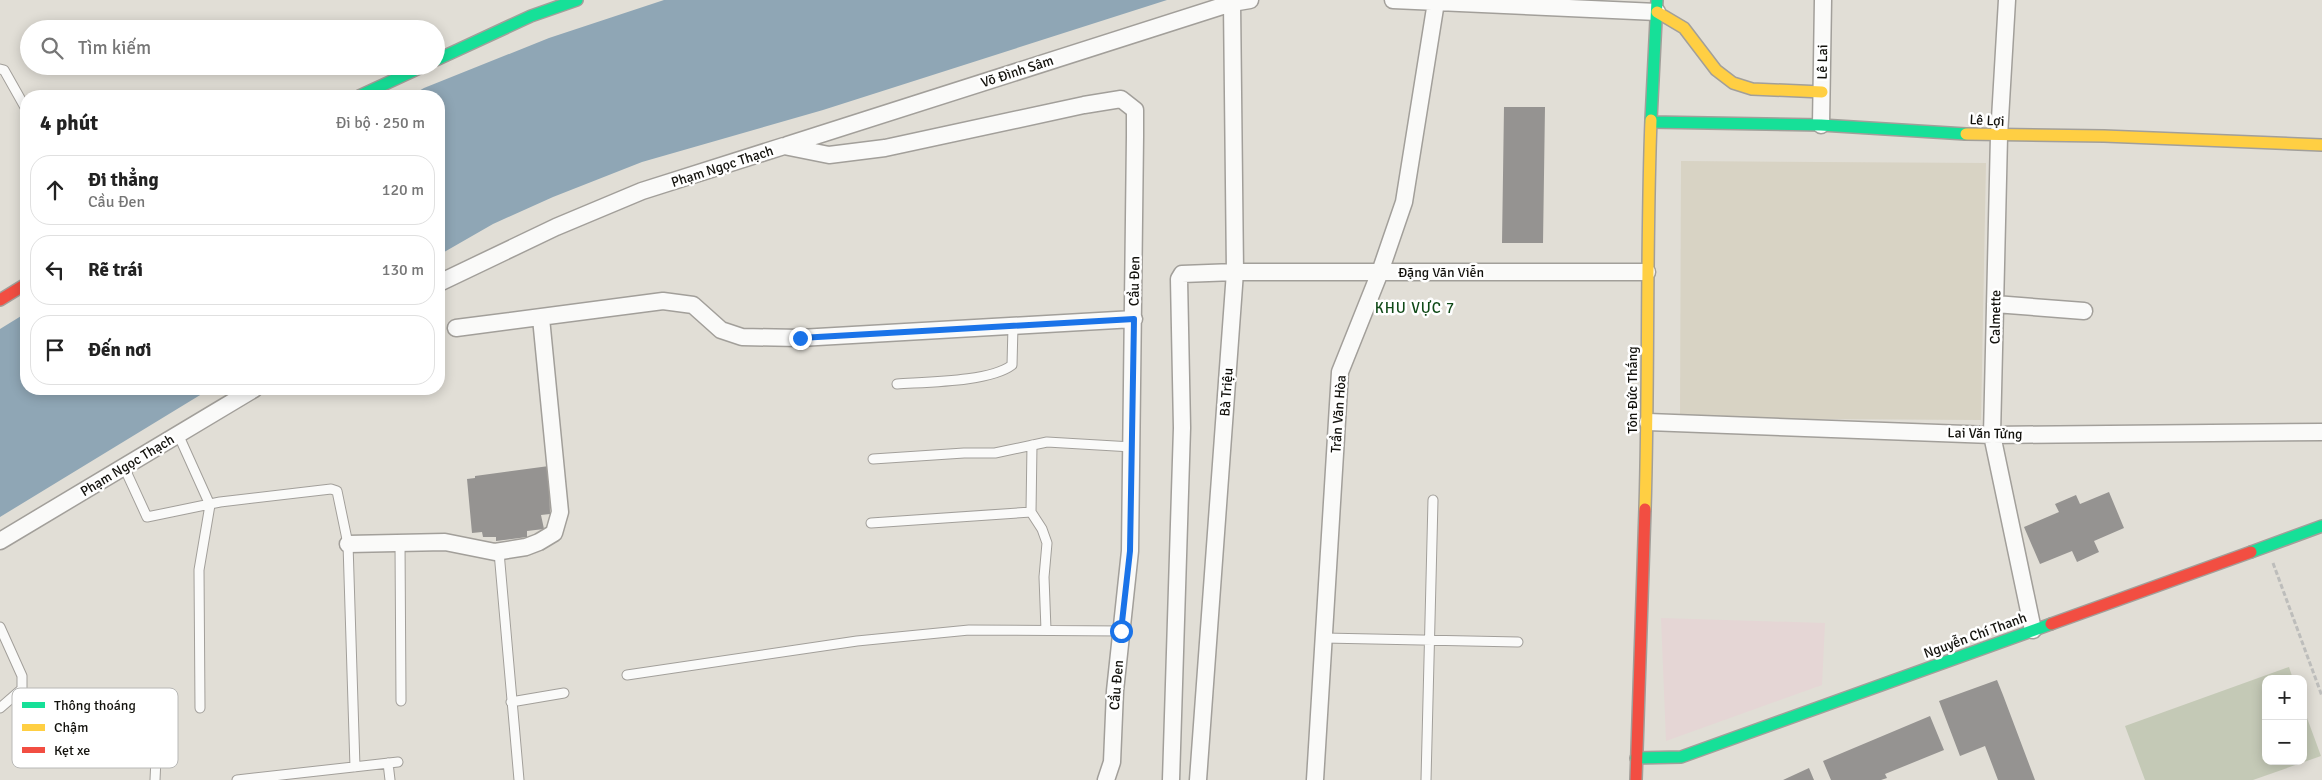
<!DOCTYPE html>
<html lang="vi">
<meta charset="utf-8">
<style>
body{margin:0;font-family:Signika,sans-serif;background:#f6f6f6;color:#222}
.controls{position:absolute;right:15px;bottom:15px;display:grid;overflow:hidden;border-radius:10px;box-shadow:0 2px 12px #0003}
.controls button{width:45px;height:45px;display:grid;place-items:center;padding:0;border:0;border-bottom:1px solid #e0e0e0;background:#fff;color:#222;font:25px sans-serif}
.stop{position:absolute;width:15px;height:15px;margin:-11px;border:4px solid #1a73e8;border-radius:50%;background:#fff}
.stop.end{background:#1a73e8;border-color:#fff;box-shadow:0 1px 5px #0008}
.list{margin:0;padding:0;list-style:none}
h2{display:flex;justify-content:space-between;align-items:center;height:65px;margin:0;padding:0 20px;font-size:21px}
h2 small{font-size:16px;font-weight:400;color:#767676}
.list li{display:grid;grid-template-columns:32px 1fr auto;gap:15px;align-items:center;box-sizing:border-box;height:70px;margin:0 10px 10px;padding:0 10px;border:1px solid #e0e0e0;border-radius:20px}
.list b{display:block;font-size:19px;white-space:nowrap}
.list p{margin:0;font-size:16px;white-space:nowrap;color:#767676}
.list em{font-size:16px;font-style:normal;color:#767676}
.icon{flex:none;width:28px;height:28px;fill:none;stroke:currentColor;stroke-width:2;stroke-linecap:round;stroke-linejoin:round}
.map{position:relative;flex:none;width:2322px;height:780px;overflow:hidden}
.search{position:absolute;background:#fff;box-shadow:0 2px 12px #0003;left:20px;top:20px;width:425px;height:55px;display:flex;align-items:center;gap:12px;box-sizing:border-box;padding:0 18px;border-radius:28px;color:#767676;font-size:19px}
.panel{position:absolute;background:#fff;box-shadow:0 2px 12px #0003;left:20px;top:90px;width:425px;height:305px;border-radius:20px}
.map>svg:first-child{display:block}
.commercial{fill:#e5d6d5}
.built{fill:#d8d3c4}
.green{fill:#c4c9b6}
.water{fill:#8fa6b5}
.building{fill:#959391}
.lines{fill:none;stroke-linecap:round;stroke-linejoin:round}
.lane-casing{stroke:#a29f9a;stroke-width:11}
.street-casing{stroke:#a29f9a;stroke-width:19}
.fast-casing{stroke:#a29f9a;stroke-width:14}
.slow-casing{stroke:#a29f9a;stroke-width:14}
.jam-casing{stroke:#a29f9a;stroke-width:14}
.path{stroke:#bdbdbb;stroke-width:3;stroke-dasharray:5 2.5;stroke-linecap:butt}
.lane{stroke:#fafaf9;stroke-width:9}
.street{stroke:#fafaf9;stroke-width:16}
.fast{stroke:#16e098;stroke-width:11}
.slow{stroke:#ffcf43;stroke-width:11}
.jam{stroke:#f24e42;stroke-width:11}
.route{stroke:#1a73e8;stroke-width:6}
.labels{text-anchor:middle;stroke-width:5;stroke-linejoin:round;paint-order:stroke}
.street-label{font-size:14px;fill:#13120d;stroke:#fff}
.neighbourhood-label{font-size:15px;letter-spacing:1px;fill:#104a18;stroke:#fff}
.key{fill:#fff;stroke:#b8b8b6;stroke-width:1}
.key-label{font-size:14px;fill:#13120d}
</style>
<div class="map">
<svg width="2322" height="780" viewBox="0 0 2322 780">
<rect width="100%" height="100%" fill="#e1ded6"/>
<path class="commercial" d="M 1661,618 L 1825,623 L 1822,685 L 1666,741 Z"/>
<path class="built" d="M 1681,161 L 1986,163 L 1981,420 L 1680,418 Z"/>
<path class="green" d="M 2289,667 L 2293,679 L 2266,679 L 2266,761 L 2303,761 L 2303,707 L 2321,756 L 2253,780 L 2145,780 L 2125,726 Z"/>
<path class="water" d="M 664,0 L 1167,0 L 823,110 L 642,162 L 553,197 L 493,224 L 439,255 L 439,96 L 410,96 L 424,88 L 549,38 Z
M 26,313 L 26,389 L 210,389 L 0,517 L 0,329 Z"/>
<path class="building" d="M 1504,107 L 1545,107 L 1543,243 L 1502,243 Z
M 549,466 L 550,514 L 541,515 L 544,529 L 527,531 L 527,537 L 496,541 L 496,537 L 483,537 L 482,532 L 472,533 L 467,479 L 475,478 L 475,476 Z
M 2109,492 L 2124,528 L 2094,541 L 2099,552 L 2077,562 L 2072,551 L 2040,564 L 2024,527 L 2059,512 L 2055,504 L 2076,495 L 2080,504 Z
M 1997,680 L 2003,695 L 2035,780 L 1998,780 L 1985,746 L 1960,756 L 1939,701 Z
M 1930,716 L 1944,750 L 1885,774 L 1887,778 L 1881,780 L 1831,780 L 1823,761 Z
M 1809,768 L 1814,780 L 1783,780 Z"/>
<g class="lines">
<defs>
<path id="lane" d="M 0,69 L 4,70 L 26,109
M 897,384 C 926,382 990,382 1012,365 L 1013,326
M 178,434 L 210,505 L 199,570 L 200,708
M 1032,445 L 1031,512 L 1042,529 L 1047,543 L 1044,577 L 1046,630
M 873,459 L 964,453 L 995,453 L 1047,442 L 1132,447
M 124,467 L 147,517 L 220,502 L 331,489 L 337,491 L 348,544 L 355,767
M 871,523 L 1031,512
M 400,543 L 401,701
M 499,552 L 519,780
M 0,627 L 22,676 L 22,689 L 0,708
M 1324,638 L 1518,642
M 627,675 L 857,641 L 969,630 L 1121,631
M 511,702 L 564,693
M 388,763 L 390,780
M 155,780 L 158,715
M 237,780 L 398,762
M 1426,780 L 1433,500"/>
<path id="street" d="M 1393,0 L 1657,12
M 2007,0 L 1999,136 L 1992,435 L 2033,630
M 1821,125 L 1823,0
M 787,145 L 1232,3 L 1250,0
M 439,283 L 556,227 L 642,191 L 784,146 L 829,155 L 885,148 L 1084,105 L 1121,99 L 1135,110 L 1135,136 L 1130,551 L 1115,691 L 1112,762 L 1106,780
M 1995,304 L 2084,311
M 456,328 L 663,301 L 693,305 L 721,330 L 742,337 L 800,338 L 1134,319
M 1648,422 L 1992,435 L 2322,432
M 0,541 L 254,389
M 348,544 L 445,542 L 495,552 L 526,547 L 539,542 L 554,533 L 560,512 L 541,318
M 1171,780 L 1182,428 L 1179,279 L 1182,274 L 1235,272 L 1647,272
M 1198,780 L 1235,272 L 1232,3
M 1315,780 L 1340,372 L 1380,272 L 1404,202 L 1436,2"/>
<path id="fast" d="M 436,60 L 531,16 L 577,0
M 359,96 L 424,66
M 1651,120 L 1657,0
M 1651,122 L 1821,125 L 1966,134
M 2251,552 L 2322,526
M 1636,758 L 1681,757 L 2051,624"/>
<path id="slow" d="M 1657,12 L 1684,28 L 1716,70 L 1733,83 L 1752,89 L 1822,92
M 1966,134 L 2104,136 L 2322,145
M 1645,509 C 1649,379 1646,249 1651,120"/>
<path id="jam" d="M 0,300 L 26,284
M 2051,624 L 2251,552
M 1636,780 L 1645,509"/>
</defs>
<use href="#lane" class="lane-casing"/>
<use href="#street" class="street-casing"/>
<use href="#fast" class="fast-casing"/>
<use href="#slow" class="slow-casing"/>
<use href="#jam" class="jam-casing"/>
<path class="path" d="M 2273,563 L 2322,696"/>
<use href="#lane" class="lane"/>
<use href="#street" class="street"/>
<use href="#fast" class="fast"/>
<use href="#slow" class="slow"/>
<use href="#jam" class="jam"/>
</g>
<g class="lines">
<path class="route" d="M 800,338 L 1134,319 L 1130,551 L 1121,631"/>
</g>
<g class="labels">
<g class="street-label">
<text transform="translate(1822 62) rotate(-89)" y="5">Lê Lai</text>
<text transform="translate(1017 71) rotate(-18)" y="5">Võ Đình Sâm</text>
<text transform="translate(1987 120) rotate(3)" y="5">Lê Lợi</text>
<text transform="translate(722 166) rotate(-18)" y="5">Phạm Ngọc Thạch</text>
<text x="1441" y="277">Đặng Văn Viễn</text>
<text transform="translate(1134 281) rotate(-89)" y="5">Cầu Đen</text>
<text transform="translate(1995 317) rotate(-89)" y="5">Calmette</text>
<text transform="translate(1632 390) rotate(-90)" y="5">Tôn Đức Thắng</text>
<text transform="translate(1226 392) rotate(-86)" y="5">Bà Triệu</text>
<text transform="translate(1338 414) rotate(-86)" y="5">Trần Văn Hòa</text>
<text transform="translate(1985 433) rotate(1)" y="5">Lai Văn Tửng</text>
<text transform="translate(127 465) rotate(-31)" y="5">Phạm Ngọc Thạch</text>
<text transform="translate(1975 635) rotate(-20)" y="5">Nguyễn Chí Thanh</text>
<text transform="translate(1116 685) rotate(-85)" y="5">Cầu Đen</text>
</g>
<g class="neighbourhood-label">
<text x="1415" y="313">KHU VỰC 7</text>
</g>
</g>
<rect x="12" y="688" width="166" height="80" rx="8" class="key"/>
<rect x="22" y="702" width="23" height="6" fill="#16e098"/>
<rect x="22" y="724" width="23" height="7" fill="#ffcf43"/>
<rect x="22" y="747" width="23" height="6" fill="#f24e42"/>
<g class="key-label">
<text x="54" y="710">Thông thoáng</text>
<text x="54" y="732">Chậm</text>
<text x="54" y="755">Kẹt xe</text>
</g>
</svg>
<div class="controls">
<button>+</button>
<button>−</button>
</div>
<div class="stop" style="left:1121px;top:631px"></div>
<div class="stop end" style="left:800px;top:338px"></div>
<div class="search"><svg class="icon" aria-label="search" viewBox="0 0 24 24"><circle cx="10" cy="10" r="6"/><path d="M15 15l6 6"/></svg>Tìm kiếm</div>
<section class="panel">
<h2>4 phút<small>Đi bộ · 250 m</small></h2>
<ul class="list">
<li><svg class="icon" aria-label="ahead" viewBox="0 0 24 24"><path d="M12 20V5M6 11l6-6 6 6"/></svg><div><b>Đi thẳng</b><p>Cầu Đen</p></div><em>120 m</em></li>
<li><svg class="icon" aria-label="left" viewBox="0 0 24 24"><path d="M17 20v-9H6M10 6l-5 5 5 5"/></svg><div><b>Rẽ trái</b></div><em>130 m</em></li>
<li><svg class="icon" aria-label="arrive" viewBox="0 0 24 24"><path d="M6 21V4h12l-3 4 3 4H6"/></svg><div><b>Đến nơi</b></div></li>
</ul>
</section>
</div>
